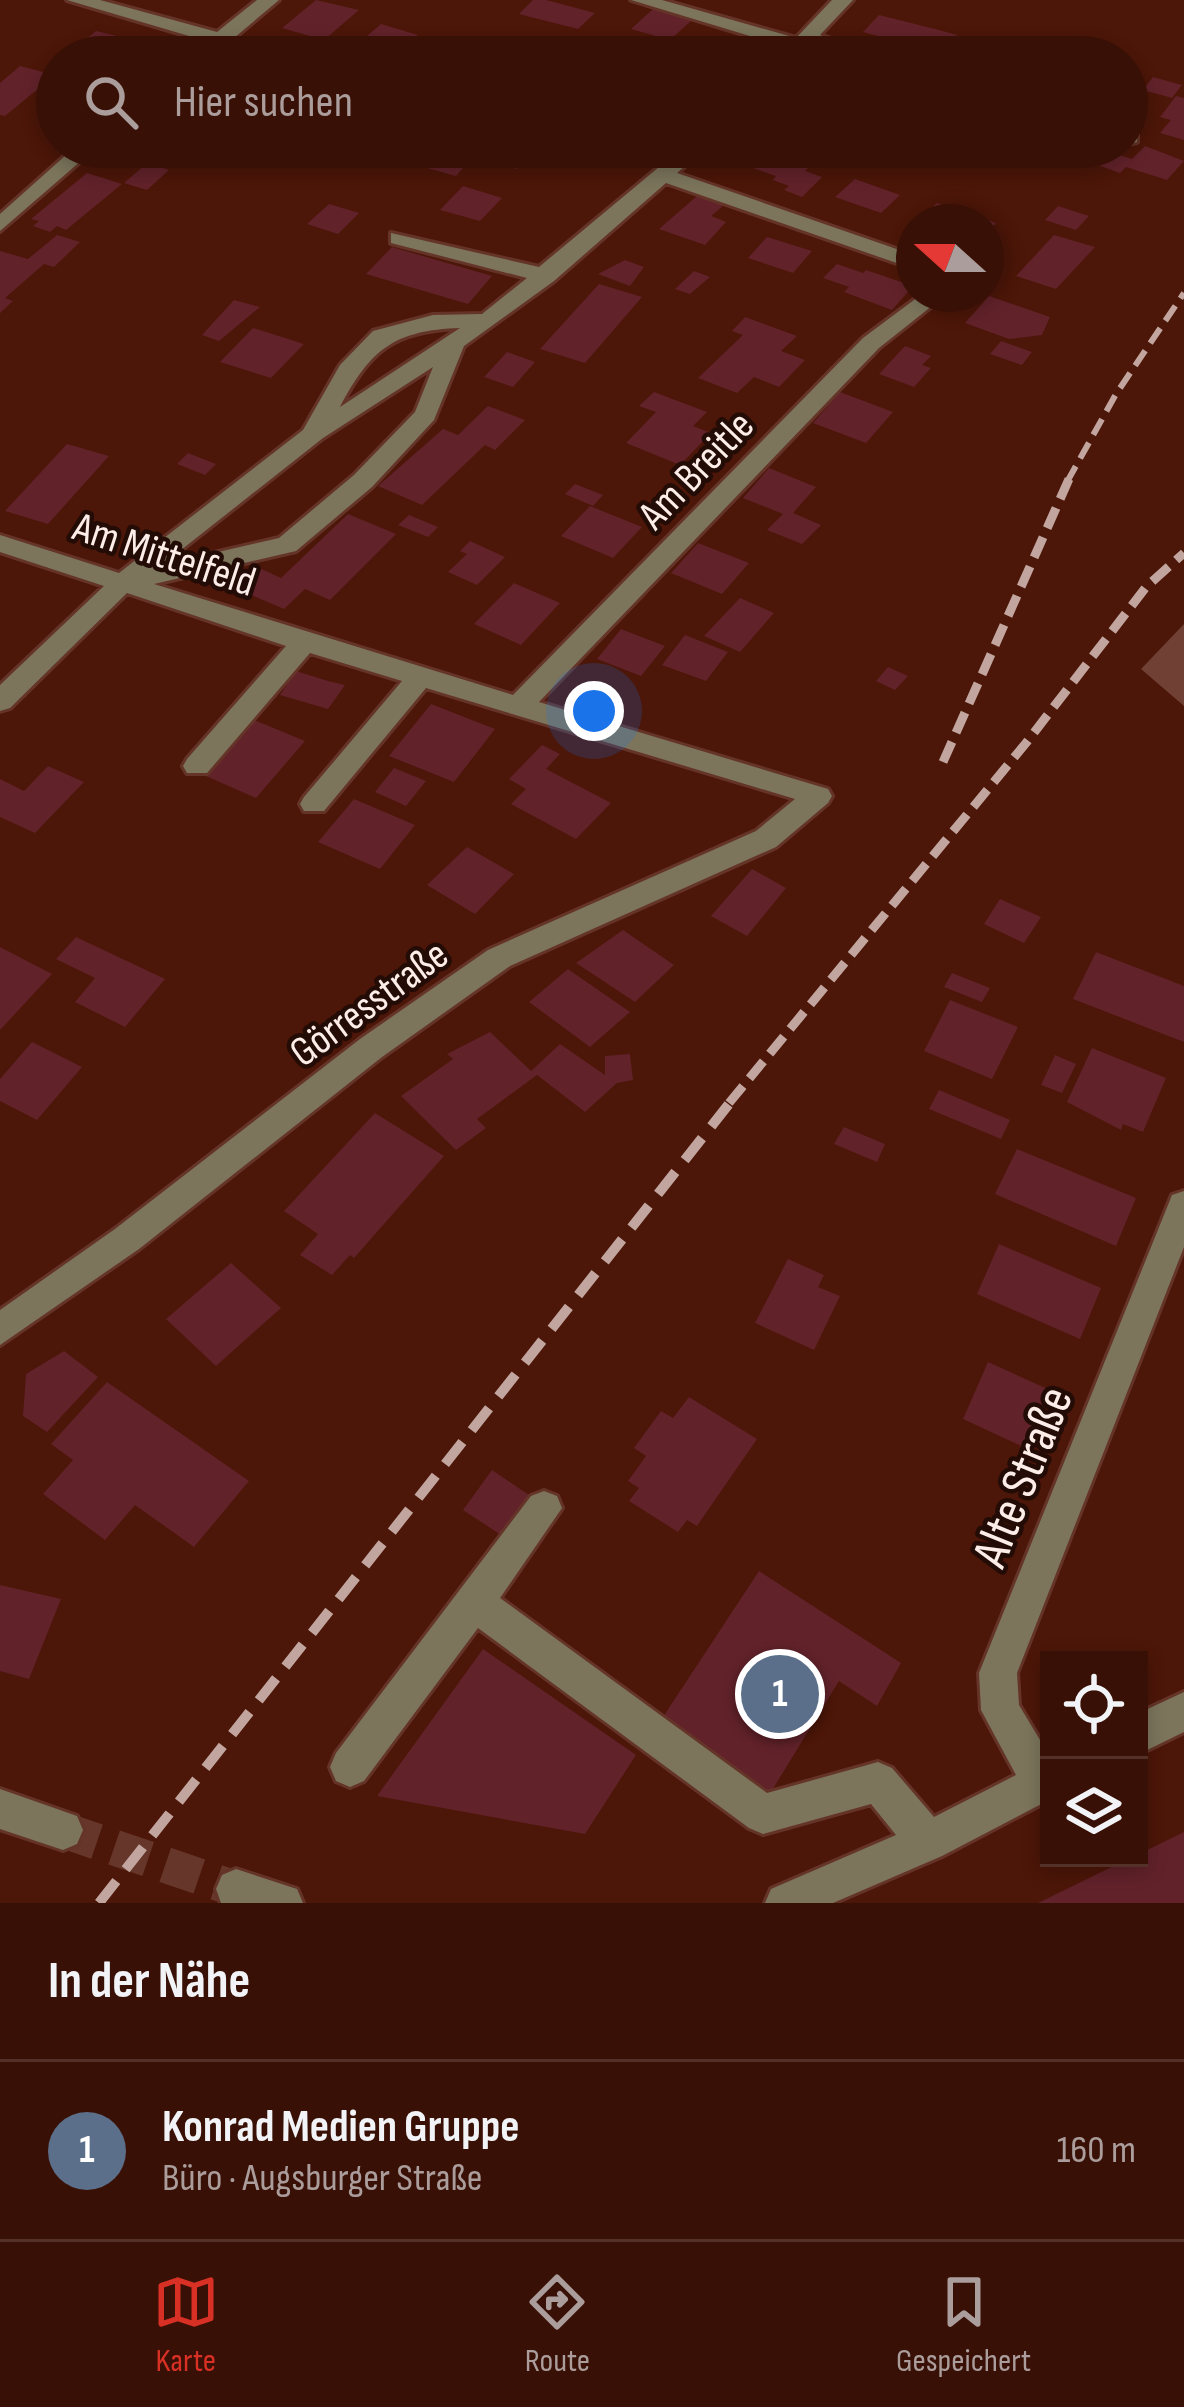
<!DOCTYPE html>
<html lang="de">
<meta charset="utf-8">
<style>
body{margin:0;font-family:"Sofia Sans Condensed",sans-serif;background:#441e14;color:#f1f3f6}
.controls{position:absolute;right:36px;bottom:36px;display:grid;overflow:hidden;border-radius:0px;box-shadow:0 6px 18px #0003}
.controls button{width:108px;height:108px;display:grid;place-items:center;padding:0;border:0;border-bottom:3px solid #533028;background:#391006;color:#f1f3f6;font:60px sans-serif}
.compass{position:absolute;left:896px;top:204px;width:108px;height:108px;border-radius:50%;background:#391006;box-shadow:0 6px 18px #0003;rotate:291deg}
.you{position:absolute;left:594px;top:711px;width:42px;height:42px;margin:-30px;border:9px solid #fff;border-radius:50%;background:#1a73e8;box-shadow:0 0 0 18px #1a73e833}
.badge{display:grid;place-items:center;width:78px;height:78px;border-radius:50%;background:#d93025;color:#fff;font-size:39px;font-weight:700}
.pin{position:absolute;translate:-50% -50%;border:6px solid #fff;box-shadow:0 3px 12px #0006}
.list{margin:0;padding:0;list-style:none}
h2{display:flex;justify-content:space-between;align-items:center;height:156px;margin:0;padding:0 48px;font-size:51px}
h2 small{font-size:39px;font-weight:400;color:#ab9d9b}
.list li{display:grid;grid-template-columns:78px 1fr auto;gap:36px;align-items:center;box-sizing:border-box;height:180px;padding:0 48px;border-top:3px solid #533028}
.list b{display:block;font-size:45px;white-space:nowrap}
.list p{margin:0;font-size:39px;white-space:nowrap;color:#ab9d9b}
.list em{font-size:39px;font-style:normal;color:#ab9d9b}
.icon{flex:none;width:66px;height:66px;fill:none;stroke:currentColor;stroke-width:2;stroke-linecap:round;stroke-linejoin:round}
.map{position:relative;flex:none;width:1184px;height:1903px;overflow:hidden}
.search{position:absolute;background:#391006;box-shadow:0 6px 18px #0003;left:36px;right:36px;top:36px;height:132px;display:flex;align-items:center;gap:30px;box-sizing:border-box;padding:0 42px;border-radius:66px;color:#ab9d9b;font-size:45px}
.sheet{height:336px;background:#391006}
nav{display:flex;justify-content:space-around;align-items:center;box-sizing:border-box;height:168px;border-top:3px solid #533028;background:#391006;font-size:33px;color:#ab9d9b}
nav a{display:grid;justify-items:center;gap:6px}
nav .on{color:#d93025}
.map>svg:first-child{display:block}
.green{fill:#6f4033}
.building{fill:#62222a}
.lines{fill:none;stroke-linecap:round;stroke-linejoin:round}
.minor-tunnel{stroke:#66362a;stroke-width:36;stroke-dasharray:36 18;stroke-linecap:butt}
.minor-casing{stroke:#653428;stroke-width:6}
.minor{fill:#7c755c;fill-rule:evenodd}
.rail-far2{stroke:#c1a59e;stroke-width:6;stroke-dasharray:18 9;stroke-linecap:butt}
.rail-far1{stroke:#c1a59e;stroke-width:9;stroke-dasharray:22 10;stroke-linecap:butt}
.rail{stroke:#c1a59e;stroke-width:10;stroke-dasharray:28 15;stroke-linecap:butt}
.labels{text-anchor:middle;stroke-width:9;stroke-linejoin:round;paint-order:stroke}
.street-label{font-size:42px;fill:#fcede9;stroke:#230b06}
.near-street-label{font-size:51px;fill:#fcede9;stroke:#230b06}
</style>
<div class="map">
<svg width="1184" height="1903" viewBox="0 0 1184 1903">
<rect width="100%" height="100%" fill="#4c1608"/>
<path class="green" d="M 1184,624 L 1184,706 L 1141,669 Z"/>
<path class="building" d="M 316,0 L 359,10 L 324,40 L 282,28 Z
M 533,0 L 546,0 L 595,13 L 578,29 L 519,14 Z
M 653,9 L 692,20 L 670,40 L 631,29 Z
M 879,15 L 935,29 L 957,35 L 937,57 L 911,57 L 919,47 L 863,32 Z
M 381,24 L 418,35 L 397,53 L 360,42 Z
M 96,31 L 133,40 L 113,57 L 76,48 Z
M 992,42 L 1032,53 L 1029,57 L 979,57 Z
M 20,66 L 55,75 L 5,116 L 0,115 L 0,83 Z
M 1153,77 L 1182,85 L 1172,98 L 1143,90 Z
M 1176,96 L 1184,98 L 1184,140 L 1160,133 L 1171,120 L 1160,117 Z
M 1145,146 L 1184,161 L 1167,180 L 1126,167 L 1120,173 L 1095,164 L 1107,151 L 1132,159 Z
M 117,147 L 171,147 L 151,164 L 169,170 L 147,190 L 124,183 L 147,163 L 111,152 Z
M 354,147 L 404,147 L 386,164 L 349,152 Z
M 487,147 L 540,147 L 516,169 L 477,156 Z
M 770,151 L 811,165 L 805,171 L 822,177 L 802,197 L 784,190 L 789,186 L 773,180 L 776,176 L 753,168 Z
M 442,152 L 470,160 L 456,176 L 420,166 Z
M 87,173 L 122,184 L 66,230 L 57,226 L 50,232 L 33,226 L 39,221 L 31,219 Z
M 855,179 L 900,195 L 881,213 L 835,197 Z
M 463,186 L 502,198 L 480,221 L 440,210 Z
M 697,196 L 724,205 L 711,216 L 726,222 L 705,245 L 659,229 Z
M 937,203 L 951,208 L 996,223 L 986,234 L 986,222 L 940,222 L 923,216 Z
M 329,204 L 359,213 L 338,234 L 307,224 Z
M 1058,206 L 1089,216 L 1076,230 L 1045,220 Z
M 57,235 L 80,242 L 54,267 L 44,264 L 5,298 L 13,301 L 0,313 L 0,251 L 28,259 Z
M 1054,235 L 1095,247 L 1056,289 L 1016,276 Z
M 767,237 L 812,251 L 793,273 L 748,258 Z
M 392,247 L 492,276 L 468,304 L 366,274 Z
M 625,260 L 644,267 L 630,286 L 598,274 Z
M 837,264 L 863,273 L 866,270 L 913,286 L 892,310 L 844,292 L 849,287 L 823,278 Z
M 694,271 L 710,277 L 690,294 L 675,289 Z
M 599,284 L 642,297 L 585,363 L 540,349 Z
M 989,296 L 1050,317 L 1042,335 L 1009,339 L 965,323 Z
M 234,300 L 260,307 L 219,341 L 202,335 Z
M 745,317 L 797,336 L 781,351 L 805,360 L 779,387 L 754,377 L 737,393 L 698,378 L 743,335 L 732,331 Z
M 253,328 L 304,344 L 271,378 L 220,362 Z
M 1001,341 L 1032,352 L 1022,365 L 990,354 Z
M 905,346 L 931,356 L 922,365 L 931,368 L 914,387 L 879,374 Z
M 507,352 L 535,362 L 513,387 L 484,377 Z
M 654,392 L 707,412 L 693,426 L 711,433 L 680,465 L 626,443 L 656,412 L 639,406 Z
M 840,392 L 893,412 L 866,443 L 813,423 Z
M 488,406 L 525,420 L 495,450 L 485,445 L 422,505 L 378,486 L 443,429 L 458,435 Z
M 67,444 L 109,456 L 48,524 L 5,511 Z
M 188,453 L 216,464 L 205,475 L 177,464 Z
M 769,468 L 816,487 L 793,513 L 821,525 L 802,544 L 767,530 L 783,514 L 743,498 Z
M 575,484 L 603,495 L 593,506 L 565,494 Z
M 590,506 L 642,527 L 613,558 L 561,536 Z
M 348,514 L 396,534 L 330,600 L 305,589 L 284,609 L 235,588 L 257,567 L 281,578 Z
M 409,515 L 438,527 L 428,537 L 398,525 Z
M 470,541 L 505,557 L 477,585 L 448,572 L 467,554 L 460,551 Z
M 698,543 L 749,563 L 722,594 L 671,573 Z
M 514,583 L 560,603 L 521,645 L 474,624 Z
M 740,598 L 774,613 L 740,652 L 704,636 Z
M 621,629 L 665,646 L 641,676 L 597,659 Z
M 685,635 L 728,652 L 706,681 L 662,665 Z
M 888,667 L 908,676 L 895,690 L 876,681 Z
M 296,671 L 328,681 L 345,685 L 328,709 L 280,695 Z
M 431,704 L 495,729 L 454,782 L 389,756 Z
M 249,718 L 305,741 L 256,798 L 199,773 Z
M 542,745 L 560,754 L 546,769 L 611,803 L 576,839 L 511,804 L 526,789 L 509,779 Z
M 48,766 L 84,782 L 35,833 L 0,817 L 0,779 L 24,791 Z
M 394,768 L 426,781 L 406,806 L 375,792 Z
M 354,799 L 415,825 L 380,869 L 318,842 Z
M 467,847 L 514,874 L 475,914 L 427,885 Z
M 752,869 L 786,888 L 747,936 L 711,916 Z
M 1000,899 L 1041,917 L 1024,943 L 984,924 Z
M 623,930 L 674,965 L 635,1002 L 576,963 Z
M 76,937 L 165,979 L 125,1027 L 75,1002 L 95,978 L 56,959 Z
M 0,947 L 52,974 L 0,1030 Z
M 1096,952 L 1184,986 L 1184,1042 L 1073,999 Z
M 568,969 L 630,1012 L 590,1047 L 529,1002 Z
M 952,973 L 990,988 L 982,1002 L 944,987 Z
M 950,1000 L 1018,1027 L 992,1079 L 924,1051 Z
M 490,1032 L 531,1071 L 560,1044 L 605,1075 L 605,1056 L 630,1054 L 633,1080 L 617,1083 L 585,1112 L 537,1075 L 477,1119 L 486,1128 L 456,1150 L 401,1096 L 453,1059 L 447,1054 Z
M 32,1042 L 82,1067 L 37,1120 L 0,1101 L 0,1079 Z
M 1092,1048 L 1166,1078 L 1143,1132 L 1123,1124 L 1121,1130 L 1067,1102 Z
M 1055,1055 L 1076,1064 L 1062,1093 L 1041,1085 Z
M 939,1090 L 1010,1120 L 1001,1139 L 929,1109 Z
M 375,1113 L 444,1156 L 354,1258 L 350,1255 L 332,1275 L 300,1255 L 318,1234 L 284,1211 Z
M 844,1127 L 885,1144 L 877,1162 L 834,1144 Z
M 1017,1149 L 1136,1198 L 1116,1246 L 995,1194 Z
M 999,1244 L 1101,1288 L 1080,1339 L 977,1294 Z
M 788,1259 L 824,1275 L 818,1287 L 840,1296 L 814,1350 L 755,1323 Z
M 231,1263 L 281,1308 L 216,1366 L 166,1319 Z
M 64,1351 L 98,1377 L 47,1432 L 23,1416 L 26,1374 Z
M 988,1362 L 1052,1391 L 1028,1449 L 963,1419 Z
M 107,1382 L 249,1481 L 194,1547 L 135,1505 L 105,1540 L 43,1494 L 73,1460 L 51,1444 Z
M 689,1397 L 757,1439 L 697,1526 L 687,1520 L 678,1532 L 629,1501 L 639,1488 L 628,1481 L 646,1456 L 634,1448 L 661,1411 L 673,1418 Z
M 492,1470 L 529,1495 L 501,1535 L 463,1510 Z
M 759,1571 L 901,1663 L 877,1706 L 839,1681 L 771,1792 L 663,1717 Z
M 0,1585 L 61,1599 L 29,1679 L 0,1671 Z
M 483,1649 L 636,1755 L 585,1834 L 377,1796 Z
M 1184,1832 L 1184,1903 L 1038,1903 L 1130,1858 L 1139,1858 L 1139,1854 Z"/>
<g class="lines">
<path class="minor-tunnel" d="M 63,1830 L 236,1889"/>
<defs>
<path id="minor" d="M 67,0 L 100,0 L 217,32 L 257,0 L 279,0 L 234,38 L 280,57 L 251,57 L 223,47 L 210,57 L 188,57 L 206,41 Z
M 631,0 L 662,0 L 796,38 L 832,0 L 853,0 L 820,35 L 884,57 L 853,57 L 811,44 L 799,57 L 778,57 L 786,47 Z
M 1127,132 L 1137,134 L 1137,142 L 1127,144 Z
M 75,147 L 97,147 L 0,231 L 0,214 Z
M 683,147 L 706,147 L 677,173 L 914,255 L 914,269 L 666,183 L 554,281 L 464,346 L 434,420 L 372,487 L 296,551 L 154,584 L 513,695 L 863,338 L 922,294 L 947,294 L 879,348 L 539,702 L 828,789 L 832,796 L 828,803 L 776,847 L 510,966 L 382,1057 L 139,1249 L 0,1345 L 0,1310 L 115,1229 L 360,1039 L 488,950 L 756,831 L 795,799 L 426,688 L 324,811 L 304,811 L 300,804 L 304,797 L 402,681 L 310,653 L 207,773 L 187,773 L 183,766 L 187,759 L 286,646 L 127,593 L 10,708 L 0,711 L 0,685 L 104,586 L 0,552 L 0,535 L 119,573 L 303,430 L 340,365 L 373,331 L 433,315 L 482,314 L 527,278 L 391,243 L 391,233 L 539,267 ZM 460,328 L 340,407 C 370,350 394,330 460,328 ZM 433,367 L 415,412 L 354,475 L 279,538 L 162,565 L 323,438 Z
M 1184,1191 L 1184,1247 L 1017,1673 L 1019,1705 L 1049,1755 L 1049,1800 L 942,1856 L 833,1903 L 765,1903 L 771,1889 L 896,1835 L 871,1804 L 763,1834 L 749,1828 L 478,1628 L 364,1781 L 350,1787 L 336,1781 L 330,1767 L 336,1753 L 531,1496 L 544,1491 L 557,1496 L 562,1508 L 500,1598 L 767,1793 L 878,1762 L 892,1768 L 934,1817 L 1016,1775 L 981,1710 L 979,1673 L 1168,1205 L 1172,1195 Z
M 1184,1692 L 1184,1732 L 1139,1754 L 1139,1713 Z
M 0,1789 L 77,1816 L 83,1830 L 77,1844 L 63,1850 L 0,1829 Z
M 236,1869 L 297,1889 L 303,1903 L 221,1903 L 216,1889 L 222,1875 Z"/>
</defs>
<use href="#minor" class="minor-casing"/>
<use href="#minor" class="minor"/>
<path class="rail-far2" d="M 1067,482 L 1116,394 L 1184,293"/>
<path class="rail-far1" d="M 943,762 L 1069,479
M 729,1103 L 1026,743 L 1146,587 L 1184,553"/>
<path class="rail" d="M 99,1903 L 732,1100"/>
</g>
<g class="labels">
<g class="street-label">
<text transform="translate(695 469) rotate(-46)" y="15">Am Breitle</text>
<text transform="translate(165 553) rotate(18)" y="15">Am Mittelfeld</text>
<text transform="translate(368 1002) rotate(-36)" y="15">Görresstraße</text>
</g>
<g class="near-street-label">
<text transform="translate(1021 1476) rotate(-68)" y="18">Alte Straße</text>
</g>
</g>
</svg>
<div class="controls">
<button><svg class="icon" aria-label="locate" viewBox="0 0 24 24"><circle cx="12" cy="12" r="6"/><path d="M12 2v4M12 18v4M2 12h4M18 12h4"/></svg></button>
<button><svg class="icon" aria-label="layers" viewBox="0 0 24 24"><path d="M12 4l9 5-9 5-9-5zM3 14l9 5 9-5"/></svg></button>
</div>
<svg class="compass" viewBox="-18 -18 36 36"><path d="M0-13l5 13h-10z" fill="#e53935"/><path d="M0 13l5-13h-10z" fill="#ab9d9b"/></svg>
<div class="you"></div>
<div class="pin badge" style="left:780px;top:1694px;background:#5c6f8a">1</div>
<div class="search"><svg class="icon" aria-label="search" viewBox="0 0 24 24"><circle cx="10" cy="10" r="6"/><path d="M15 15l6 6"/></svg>Hier suchen</div>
</div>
<section class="sheet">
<h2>In der Nähe<small></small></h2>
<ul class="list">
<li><span class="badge" style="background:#5c6f8a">1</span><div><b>Konrad Medien Gruppe</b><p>Büro · Augsburger Straße</p></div><em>160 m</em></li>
</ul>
</section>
<nav>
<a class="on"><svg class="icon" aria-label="map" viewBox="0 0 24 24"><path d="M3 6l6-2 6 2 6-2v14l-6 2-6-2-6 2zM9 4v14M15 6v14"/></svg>Karte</a>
<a><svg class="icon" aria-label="directions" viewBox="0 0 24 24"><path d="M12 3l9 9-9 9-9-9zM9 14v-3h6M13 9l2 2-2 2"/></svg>Route</a>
<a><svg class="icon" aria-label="saved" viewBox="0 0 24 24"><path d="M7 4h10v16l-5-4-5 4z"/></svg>Gespeichert</a>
</nav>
